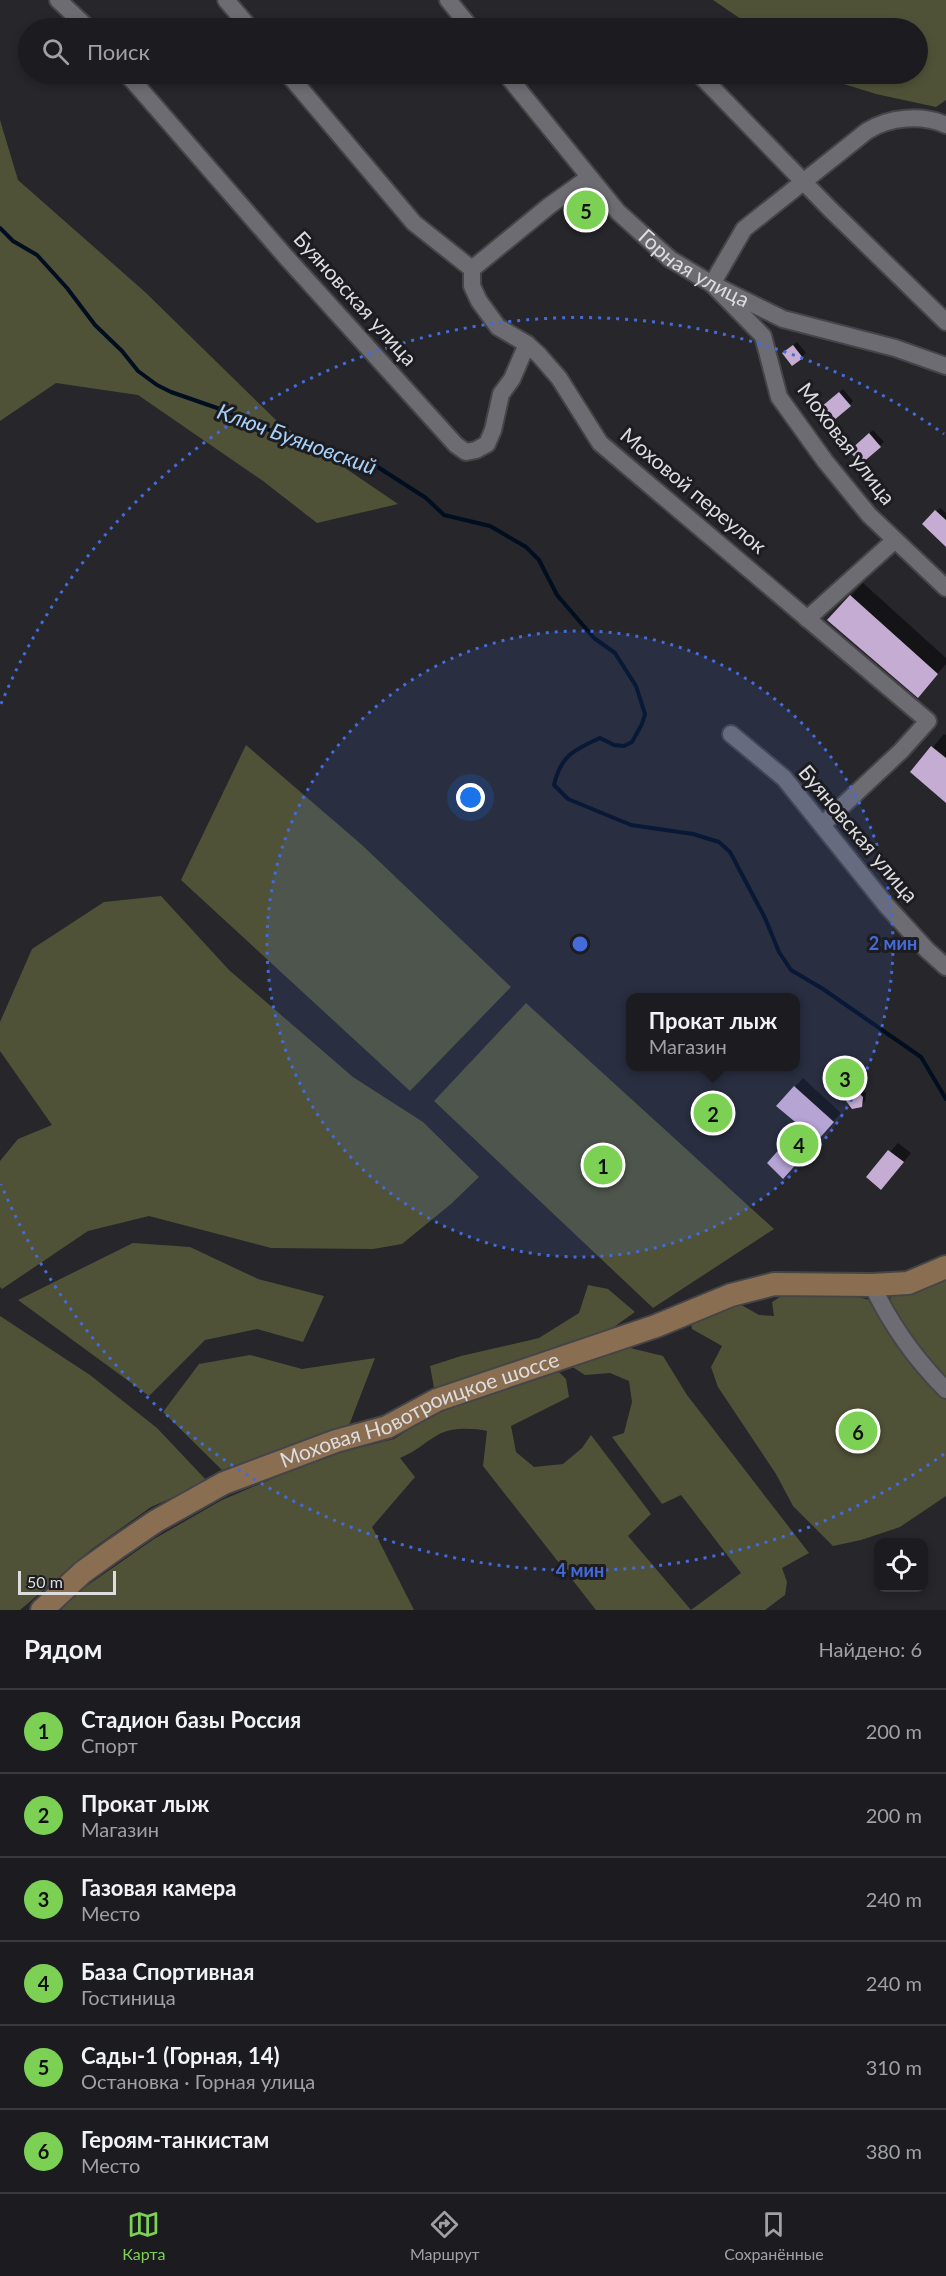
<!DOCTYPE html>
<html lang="ru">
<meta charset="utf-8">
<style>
body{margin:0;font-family:Lato,sans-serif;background:#252529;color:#f1f3f6}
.controls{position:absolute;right:18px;bottom:18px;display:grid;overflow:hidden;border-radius:12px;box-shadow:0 3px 9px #0003}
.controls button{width:54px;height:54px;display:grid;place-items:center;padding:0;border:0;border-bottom:2px solid #3a3a3e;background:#1c1c20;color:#f1f3f6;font:30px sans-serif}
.scale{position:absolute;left:18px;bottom:15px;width:98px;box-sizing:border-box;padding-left:6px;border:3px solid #dddde0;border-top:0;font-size:16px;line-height:21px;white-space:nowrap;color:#dddde0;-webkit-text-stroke:4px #1d1c21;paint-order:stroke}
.you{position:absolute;left:471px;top:798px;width:21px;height:21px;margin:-15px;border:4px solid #fff;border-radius:50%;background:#1a73e8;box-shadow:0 0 0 9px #1a73e833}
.badge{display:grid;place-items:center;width:39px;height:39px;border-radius:50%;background:#7cd155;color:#111;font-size:20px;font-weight:700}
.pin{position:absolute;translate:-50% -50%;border:3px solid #fff;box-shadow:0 2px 6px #0006}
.popup{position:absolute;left:626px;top:993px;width:174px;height:78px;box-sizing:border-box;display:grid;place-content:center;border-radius:12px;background:#1c1c20;filter:drop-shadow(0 2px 4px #0005);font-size:20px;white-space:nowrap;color:#a0a1a5}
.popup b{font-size:22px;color:#f1f3f6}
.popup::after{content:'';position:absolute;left:50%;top:100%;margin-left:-12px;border:12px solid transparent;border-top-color:#1c1c20}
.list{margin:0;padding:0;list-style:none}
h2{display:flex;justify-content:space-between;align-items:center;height:78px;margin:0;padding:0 24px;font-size:26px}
h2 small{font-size:20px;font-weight:400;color:#a0a1a5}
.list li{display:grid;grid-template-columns:39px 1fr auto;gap:18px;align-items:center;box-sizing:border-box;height:84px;padding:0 24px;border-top:2px solid #3a3a3e}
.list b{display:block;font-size:22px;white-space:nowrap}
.list p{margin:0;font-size:20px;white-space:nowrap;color:#a0a1a5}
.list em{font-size:20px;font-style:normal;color:#a0a1a5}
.icon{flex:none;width:33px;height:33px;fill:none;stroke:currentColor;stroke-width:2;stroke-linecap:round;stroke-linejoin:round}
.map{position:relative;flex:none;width:946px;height:1610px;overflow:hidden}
.search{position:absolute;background:#1c1c20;box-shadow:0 3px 9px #0003;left:18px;right:18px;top:18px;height:66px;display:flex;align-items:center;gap:15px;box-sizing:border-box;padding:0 21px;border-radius:33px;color:#a0a1a5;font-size:22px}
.sheet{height:582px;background:#1c1c20}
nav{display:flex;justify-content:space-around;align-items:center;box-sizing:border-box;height:84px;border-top:2px solid #3a3a3e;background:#1c1c20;font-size:16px;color:#a0a1a5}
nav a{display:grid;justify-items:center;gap:3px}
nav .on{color:#7cd155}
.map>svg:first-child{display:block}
.green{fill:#505238}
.shadow{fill:#0007}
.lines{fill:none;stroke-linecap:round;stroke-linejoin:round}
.stream{stroke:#000e20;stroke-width:4}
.building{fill:#c5acd3}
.street-casing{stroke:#454548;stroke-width:20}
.secondary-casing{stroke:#454548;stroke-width:26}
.street{stroke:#6d6c72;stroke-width:16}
.secondary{stroke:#8a6e52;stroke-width:22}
.ring{fill:none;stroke:#436bda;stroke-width:3;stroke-dasharray:3 6}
.labels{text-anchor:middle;stroke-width:6;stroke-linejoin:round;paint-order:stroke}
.street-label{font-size:21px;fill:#dddde0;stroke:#1d1c21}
.water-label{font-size:22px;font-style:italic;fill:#a6d2fa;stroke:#1d1c21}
.centre{fill:#436bda;stroke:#1d1c21;stroke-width:3}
.ring-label{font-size:18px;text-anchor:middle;font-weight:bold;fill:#436bda;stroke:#1d1c21;stroke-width:6;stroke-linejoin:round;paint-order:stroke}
</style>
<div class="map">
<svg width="946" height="1610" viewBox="0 0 946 1610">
<rect width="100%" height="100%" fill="#26262b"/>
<path class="green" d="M 713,0 L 946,0 L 946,100 L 936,107 L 876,94 L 821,77 L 816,74 L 918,74 L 918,28 L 754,28 Z
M 0,120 L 18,180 L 145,292 L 279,423 L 398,504 L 317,523 L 263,481 L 138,395 L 56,383 L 0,421 Z
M 246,745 L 362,845 L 511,987 L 410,1091 L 181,880 Z
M 161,896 L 229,970 L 353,1077 L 423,1122 L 479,1177 L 451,1204 L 402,1244 L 373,1249 L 271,1248 L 149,1216 L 88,1231 L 2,1289 L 0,1287 L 0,1161 L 18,1139 L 52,1125 L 0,1051 L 0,1022 L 32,949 L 104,902 Z
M 526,1003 L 774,1229 L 653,1308 L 434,1101 Z
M 133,1243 L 190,1247 L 258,1279 L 324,1296 L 303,1342 L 257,1329 L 205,1340 L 149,1396 L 18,1300 Z
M 946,1273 L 946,1380 L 890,1309 L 891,1288 Z
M 588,1285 L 608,1289 L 635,1312 L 601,1336 L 435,1393 L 430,1366 L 461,1356 L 539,1338 L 579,1313 Z
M 788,1292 L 837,1292 L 870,1300 L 946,1398 L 946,1496 L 900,1527 L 861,1540 L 833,1546 L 793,1506 L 776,1474 L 718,1387 L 711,1367 L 722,1346 L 692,1329 L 689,1309 L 738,1303 L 759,1315 L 774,1316 L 772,1302 Z
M 0,1316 L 90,1375 L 157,1428 L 208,1482 L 151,1507 L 92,1549 L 20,1610 L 0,1610 Z
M 618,1345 L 663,1356 L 687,1395 L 809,1553 L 782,1568 L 787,1582 L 785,1595 L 765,1610 L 596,1610 L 483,1466 L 487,1431 C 472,1428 450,1427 436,1436 C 422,1444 417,1451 400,1458 L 415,1477 L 372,1527 L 414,1610 L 61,1610 L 78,1592 L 154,1539 L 222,1500 L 323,1457 L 394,1439 L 428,1417 L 481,1393 L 553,1366 L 566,1379 L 569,1397 L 511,1426 L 516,1452 L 534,1467 L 563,1464 L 582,1448 L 591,1435 L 651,1514 L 628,1536 L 691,1610 L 741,1573 L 681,1495 L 662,1504 L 612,1437 L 624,1433 L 632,1402 L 629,1381 L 610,1373 L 585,1375 L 568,1364 Z
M 250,1355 L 302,1369 L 375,1358 L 348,1428 L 224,1472 L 163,1412 L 199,1364 Z"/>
<path class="shadow" d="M 797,342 L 806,353 L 793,364 L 788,349 Z
M 843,389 L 853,401 L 850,405 L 827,403 Z
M 873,430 L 884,442 L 861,462 L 851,451 Z
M 940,508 L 946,513 L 946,537 L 924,524 Z
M 863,583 L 946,658 L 946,664 L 918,696 L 829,620 Z
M 944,734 L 946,735 L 946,801 L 912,772 Z
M 803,1078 L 841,1113 L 791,1168 L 803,1125 L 795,1087 Z
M 855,1083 L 866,1093 L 865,1101 L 861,1105 L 852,1086 Z
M 717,1099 L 727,1106 L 717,1119 L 714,1102 Z
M 898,1143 L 911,1153 L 889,1180 L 868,1177 Z"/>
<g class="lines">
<path class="stream" d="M 0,228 L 13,241 L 37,255 L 67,288 L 95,325 L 122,351 L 138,371 L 157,385 L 171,392 L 220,409 L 314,449 L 358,457 L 373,464 L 426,498 L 444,515 L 490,526 L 526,547 L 539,560 L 557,595 L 594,638 L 615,653 L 636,686 L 645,714 L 642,724 L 632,742 L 624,746 L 614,745 L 600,738 C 574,750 561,755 554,785 L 568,799 L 631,825 L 693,834 L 719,842 L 730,852 L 765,918 L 779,952 L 791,970 L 823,989 L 921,1057 L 946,1099"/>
</g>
<path class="building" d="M 793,345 L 803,358 L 792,366 L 782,353 Z
M 839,392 L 851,406 L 833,421 L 821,407 Z
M 869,433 L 881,447 L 861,464 L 849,451 Z
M 935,510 L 946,520 L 946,547 L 922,524 Z
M 850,595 L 938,674 L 918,698 L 827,620 Z
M 931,746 L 946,758 L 946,803 L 910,772 Z
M 851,1085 L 863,1097 L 862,1107 L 852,1109 L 846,1101 Z
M 794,1086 L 834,1122 L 783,1179 L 767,1163 L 800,1126 L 776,1106 Z
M 713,1101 L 725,1110 L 713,1125 L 702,1115 Z
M 888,1150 L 904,1162 L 881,1190 L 866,1177 Z"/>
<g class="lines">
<defs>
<g id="street">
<path d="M 58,0 L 88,28"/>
<path d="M 226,0 L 250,28"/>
<path d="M 448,0 L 471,28"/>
<path d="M 127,74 L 286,257 L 456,445 L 466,452 L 476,450 L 487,444 L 493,430 L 501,394 L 512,379 L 527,344"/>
<path d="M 288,74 L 414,223 L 472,269 L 549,206 L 588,178"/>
<path id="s1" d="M 506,74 L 618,212 L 670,259 L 712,284 L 783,319 L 895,348 L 946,366"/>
<path d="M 699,74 L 830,209 L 946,322"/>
<path d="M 946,125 C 922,114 889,117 867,131 L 744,229 L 712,284 L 763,336 L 779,397 L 825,461 L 869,515 L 946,588"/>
<path d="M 472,269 L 472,286 L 479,301 L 498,327 L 527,344 L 539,355 L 559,378 L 600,443 L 928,721 L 901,751 L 822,825"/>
<path d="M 807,619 L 895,540"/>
<path d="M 731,734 L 784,778 L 886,905 L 927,950 L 946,967"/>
<path d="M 872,1285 C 890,1323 916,1360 946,1390"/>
</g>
<g id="secondary">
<path id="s2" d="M 42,1610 L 83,1572 L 115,1549 L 156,1521 L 224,1483 L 336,1441 L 387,1427 L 437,1400 L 656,1326 L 731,1295 L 774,1284 L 872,1285 L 908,1283 L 946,1267"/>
</g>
</defs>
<use href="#street" class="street-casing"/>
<use href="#secondary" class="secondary-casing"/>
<use href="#street" class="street"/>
<use href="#secondary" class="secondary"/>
</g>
<circle cx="580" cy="944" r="313" fill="#436bda" fill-opacity=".12"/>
<g class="ring">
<circle cx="580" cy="944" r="313"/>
<path d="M944 1454A627 627 0 0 1 1 1184M1 704A627 627 0 0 1 944 434"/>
</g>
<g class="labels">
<g class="street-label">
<text dy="7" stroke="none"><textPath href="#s1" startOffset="273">Горная улица</textPath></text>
<text transform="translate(355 299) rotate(48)" y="7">Буяновская улица</text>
<text transform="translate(846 444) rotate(53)" y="7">Моховая улица</text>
<text transform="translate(693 491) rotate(40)" y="7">Моховой переулок</text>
<text transform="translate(858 834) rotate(50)" y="7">Буяновская улица</text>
<text dy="7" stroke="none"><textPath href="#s2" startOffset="432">Моховая Новотроицкое шоссе</textPath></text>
</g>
<g class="water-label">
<text transform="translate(297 439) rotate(20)" y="8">Ключ Буяновский</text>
</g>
</g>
<circle cx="580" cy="944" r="9" class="centre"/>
<g class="ring-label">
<text x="893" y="950">2 мин</text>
<text x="580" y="1577">4 мин</text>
</g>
</svg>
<div class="controls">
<button><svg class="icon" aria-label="locate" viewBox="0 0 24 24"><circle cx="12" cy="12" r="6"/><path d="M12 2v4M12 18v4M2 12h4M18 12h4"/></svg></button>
</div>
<div class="scale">50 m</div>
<div class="you"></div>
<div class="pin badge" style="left:603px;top:1165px">1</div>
<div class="pin badge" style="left:713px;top:1113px">2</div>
<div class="popup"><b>Прокат лыж</b>Магазин</div>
<div class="pin badge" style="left:845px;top:1078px">3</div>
<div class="pin badge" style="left:799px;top:1144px">4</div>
<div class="pin badge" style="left:586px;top:210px">5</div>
<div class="pin badge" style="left:858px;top:1431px">6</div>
<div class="search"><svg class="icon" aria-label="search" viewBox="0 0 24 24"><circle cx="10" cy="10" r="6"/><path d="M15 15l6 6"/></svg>Поиск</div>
</div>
<section class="sheet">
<h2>Рядом<small>Найдено: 6</small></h2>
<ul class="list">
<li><span class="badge">1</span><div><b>Стадион базы Россия</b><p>Спорт</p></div><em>200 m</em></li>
<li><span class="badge">2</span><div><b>Прокат лыж</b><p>Магазин</p></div><em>200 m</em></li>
<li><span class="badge">3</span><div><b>Газовая камера</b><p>Место</p></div><em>240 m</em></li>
<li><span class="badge">4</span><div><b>База Спортивная</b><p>Гостиница</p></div><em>240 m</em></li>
<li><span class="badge">5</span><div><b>Сады-1 (Горная, 14)</b><p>Остановка · Горная улица</p></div><em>310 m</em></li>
<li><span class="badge">6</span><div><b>Героям-танкистам</b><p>Место</p></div><em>380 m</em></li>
</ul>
</section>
<nav>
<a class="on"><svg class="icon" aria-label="map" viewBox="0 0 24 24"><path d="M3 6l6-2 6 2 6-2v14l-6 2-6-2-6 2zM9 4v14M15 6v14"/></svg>Карта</a>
<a><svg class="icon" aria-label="directions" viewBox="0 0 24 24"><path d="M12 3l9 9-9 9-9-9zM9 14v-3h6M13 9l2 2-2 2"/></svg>Маршрут</a>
<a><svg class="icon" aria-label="saved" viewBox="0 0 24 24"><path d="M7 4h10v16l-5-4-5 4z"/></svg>Сохранённые</a>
</nav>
